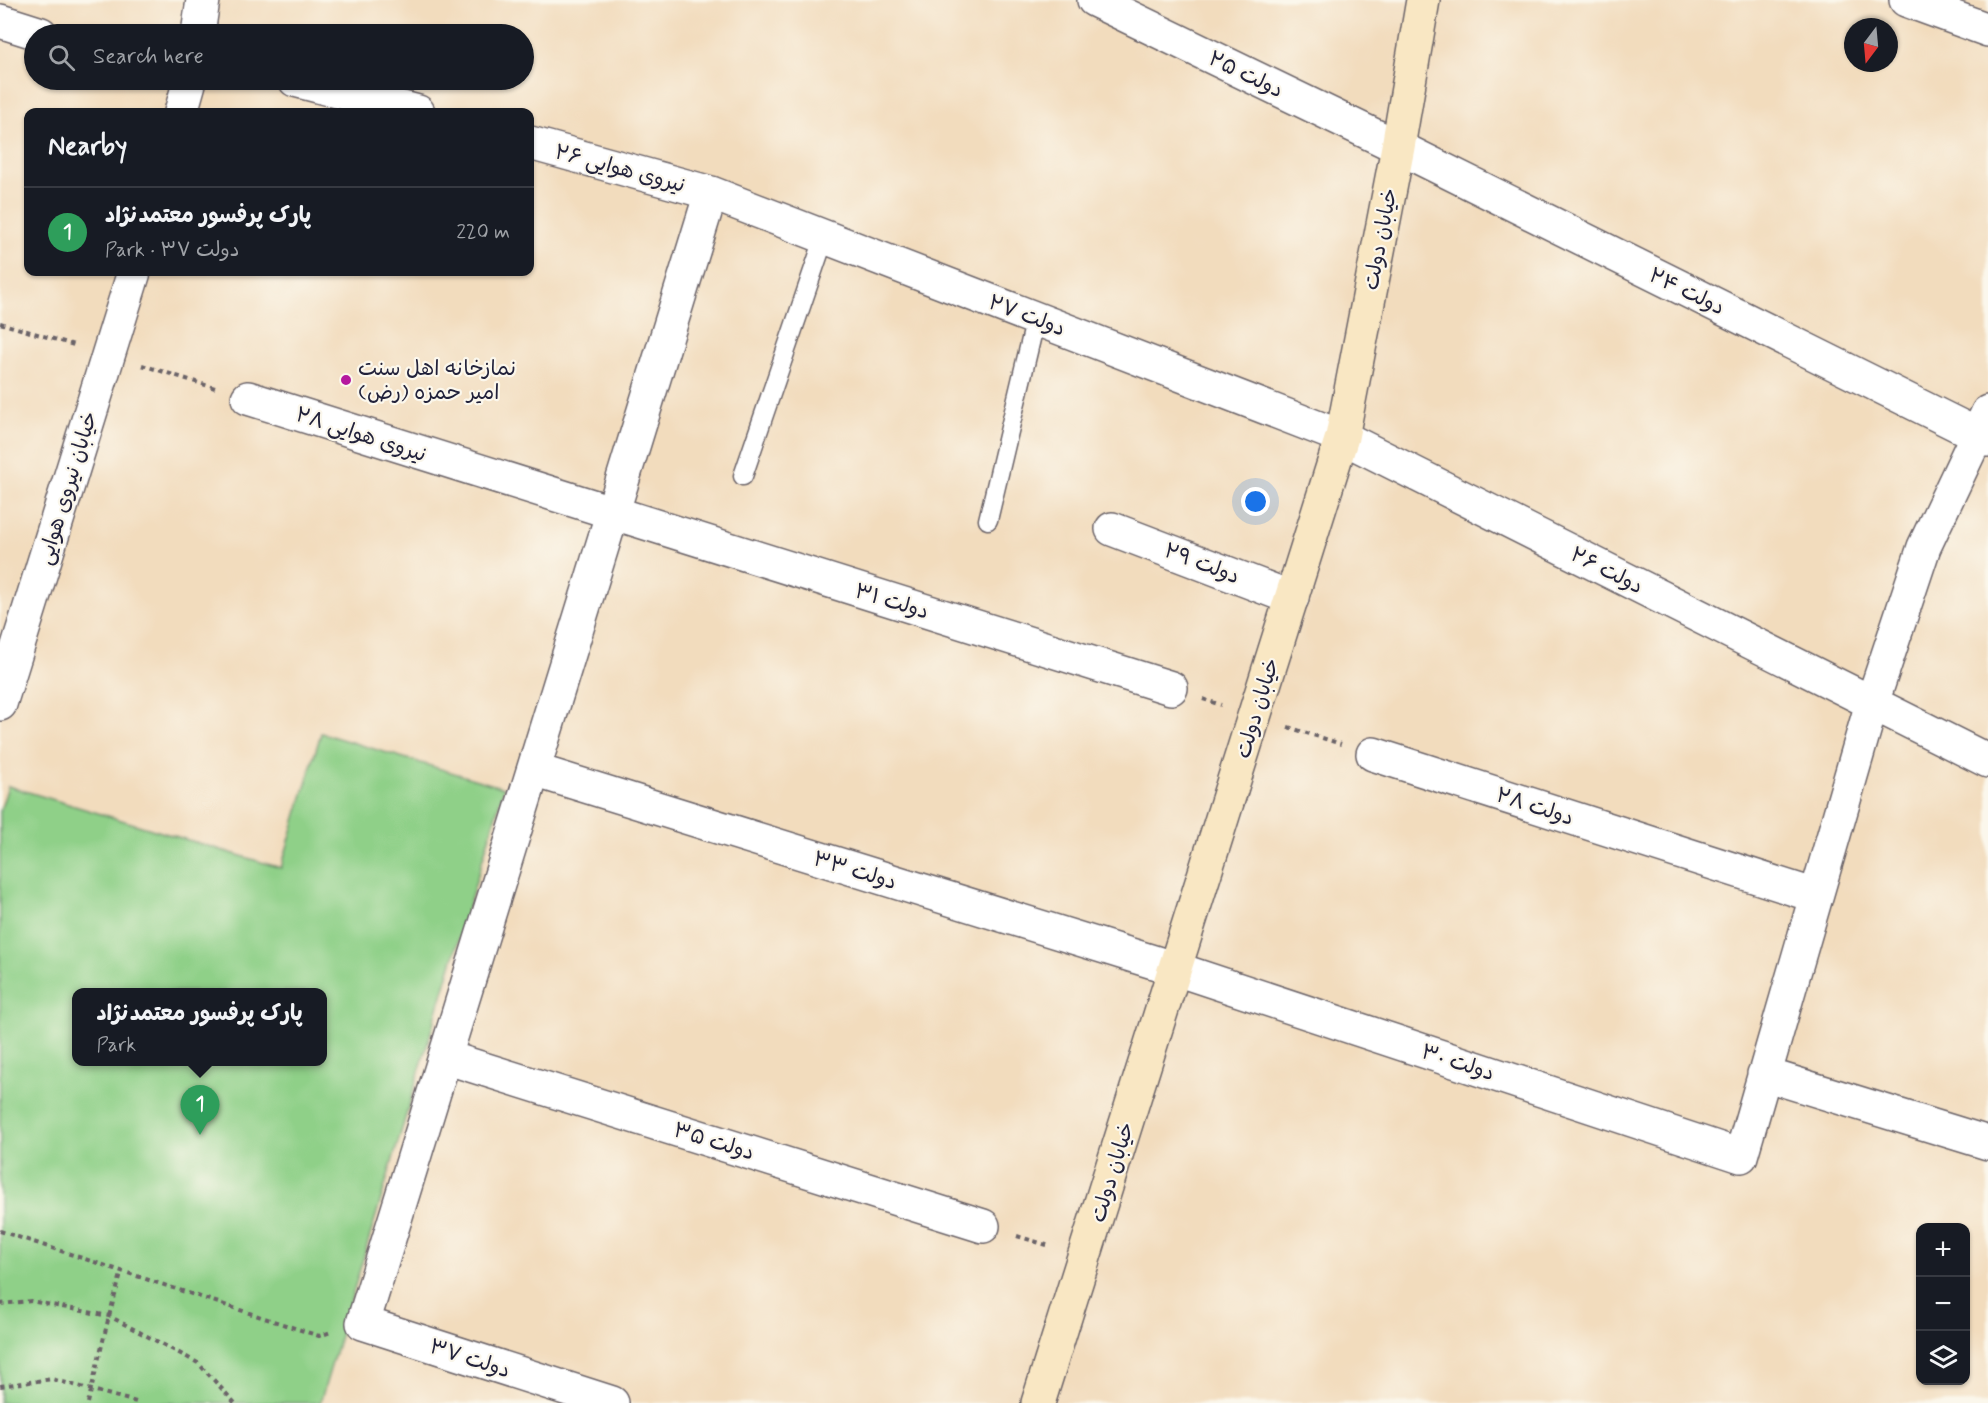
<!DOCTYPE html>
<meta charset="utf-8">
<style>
body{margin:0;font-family:Mynerve,"Playpen Sans Arabic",sans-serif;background:#242831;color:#f1f3f6}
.controls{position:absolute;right:18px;bottom:18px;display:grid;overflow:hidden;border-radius:12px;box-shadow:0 2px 4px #0004}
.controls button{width:54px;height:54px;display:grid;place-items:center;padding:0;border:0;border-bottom:2px solid #363941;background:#171b24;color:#f1f3f6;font:30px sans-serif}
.compass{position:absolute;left:1844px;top:18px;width:54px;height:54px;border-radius:50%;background:#171b24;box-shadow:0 2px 4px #0004;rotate:196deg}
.you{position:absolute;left:1256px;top:502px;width:21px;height:21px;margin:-15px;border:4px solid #fff;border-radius:50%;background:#1a73e8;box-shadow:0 0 0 9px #1a73e833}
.badge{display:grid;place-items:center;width:39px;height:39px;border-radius:50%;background:#db2777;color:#fff;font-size:20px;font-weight:700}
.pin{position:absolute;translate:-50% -50px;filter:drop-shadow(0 2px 3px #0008)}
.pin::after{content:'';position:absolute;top:32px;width:21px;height:18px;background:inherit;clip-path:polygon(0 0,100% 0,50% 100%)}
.popup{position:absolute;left:72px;top:988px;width:255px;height:78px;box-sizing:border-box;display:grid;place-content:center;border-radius:12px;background:#171b24;filter:drop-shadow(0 2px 4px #0005);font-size:20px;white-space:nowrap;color:#9ea1a6}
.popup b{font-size:22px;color:#f1f3f6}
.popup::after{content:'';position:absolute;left:50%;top:100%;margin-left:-12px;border:12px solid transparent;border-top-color:#171b24}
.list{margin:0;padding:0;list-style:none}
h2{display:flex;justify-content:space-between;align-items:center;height:78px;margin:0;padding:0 24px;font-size:26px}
h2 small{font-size:20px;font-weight:400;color:#9ea1a6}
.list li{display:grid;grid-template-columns:39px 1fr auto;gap:18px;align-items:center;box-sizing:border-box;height:90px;padding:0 24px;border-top:2px solid #363941}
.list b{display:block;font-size:22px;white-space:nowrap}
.list p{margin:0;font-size:20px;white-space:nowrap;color:#9ea1a6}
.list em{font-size:20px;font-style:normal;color:#9ea1a6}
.icon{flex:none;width:33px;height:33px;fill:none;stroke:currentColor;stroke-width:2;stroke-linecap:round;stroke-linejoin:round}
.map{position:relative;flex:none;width:1988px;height:1403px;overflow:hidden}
.search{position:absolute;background:#171b24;box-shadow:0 2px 4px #0004;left:24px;top:24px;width:510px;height:66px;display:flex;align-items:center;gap:15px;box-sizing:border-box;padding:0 21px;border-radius:33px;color:#9ea1a6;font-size:22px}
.panel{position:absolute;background:#171b24;box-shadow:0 2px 4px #0004;left:24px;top:108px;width:510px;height:168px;border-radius:12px}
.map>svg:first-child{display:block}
.green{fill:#8fd088;stroke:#587962;stroke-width:1.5;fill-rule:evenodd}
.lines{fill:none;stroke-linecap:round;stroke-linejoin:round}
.lane-casing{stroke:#6b6368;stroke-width:21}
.street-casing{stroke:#6b6368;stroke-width:36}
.secondary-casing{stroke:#6b6368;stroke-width:36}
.path{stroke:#6b6368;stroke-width:4;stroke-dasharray:4.5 4.5;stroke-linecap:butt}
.lane{stroke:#fff;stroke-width:18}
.street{stroke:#fff;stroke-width:33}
.secondary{stroke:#f9e7c3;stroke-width:33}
.poi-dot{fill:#b5179e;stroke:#fbf7ec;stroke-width:2}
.labels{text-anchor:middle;stroke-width:4.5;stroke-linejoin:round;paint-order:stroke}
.street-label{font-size:21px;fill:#22223b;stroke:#fbf7ec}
.poi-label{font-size:21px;fill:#22223b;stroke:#fbf7ec;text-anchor:start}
</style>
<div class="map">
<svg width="1988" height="1403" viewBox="0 0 1988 1403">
<rect width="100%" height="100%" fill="#fbf7ec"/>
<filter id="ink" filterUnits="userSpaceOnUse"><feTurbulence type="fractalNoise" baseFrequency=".0167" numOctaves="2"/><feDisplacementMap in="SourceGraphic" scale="12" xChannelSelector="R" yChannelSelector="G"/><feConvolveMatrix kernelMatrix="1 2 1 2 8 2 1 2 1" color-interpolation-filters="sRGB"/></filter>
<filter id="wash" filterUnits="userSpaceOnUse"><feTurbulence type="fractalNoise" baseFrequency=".008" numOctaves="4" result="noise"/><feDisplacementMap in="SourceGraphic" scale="24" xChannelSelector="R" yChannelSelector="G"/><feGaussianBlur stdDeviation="1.35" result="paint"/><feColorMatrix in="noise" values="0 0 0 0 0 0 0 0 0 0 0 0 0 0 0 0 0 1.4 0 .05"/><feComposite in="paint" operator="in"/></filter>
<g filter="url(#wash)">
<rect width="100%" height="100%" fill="#f2dcbd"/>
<path class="green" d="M 321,733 L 504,788 L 320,1403 L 0,1403 L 0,811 L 8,786 L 281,868 ZM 77,992 L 323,992 L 323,1062 L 77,1062 Z"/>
</g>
<g filter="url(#ink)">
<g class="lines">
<defs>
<path id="lane" d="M 743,476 L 825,236
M 988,520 L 1036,318"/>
<path id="street" d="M 1094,0 L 1398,147 L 1988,440
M 1906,0 L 1988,30
M 0,21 L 41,34
M 198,34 L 203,0
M 295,80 L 418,112
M 181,112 L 190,80
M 530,143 L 711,193 L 1342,437 L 1988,761
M 248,398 L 1171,688
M 1112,529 L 1292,598
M 0,704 L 134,272
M 1373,754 L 1816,896
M 534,770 L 1176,969 L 1741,1156 L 1872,703 L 1924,547 L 1988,412
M 445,1057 L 983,1226
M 1764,1074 L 1988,1143
M 612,1403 L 363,1323 L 711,193"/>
<path id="secondary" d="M 1038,1403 L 1342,437 L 1398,147 L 1423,0"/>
</defs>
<use href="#lane" class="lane-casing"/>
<use href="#street" class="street-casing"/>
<use href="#secondary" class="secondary-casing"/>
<path class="path" d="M 0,323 L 74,345
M 142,365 L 215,388
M 1203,699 L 1221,705
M 1288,727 L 1341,744
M 0,1231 L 319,1336 L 331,1332
M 1017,1236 L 1050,1246
M 0,1304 L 31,1301 L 109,1316 L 198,1363 L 235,1403
M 0,1386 L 52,1379 L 140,1403
M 88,1403 L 109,1316 L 122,1271"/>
<use href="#lane" class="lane"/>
<use href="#street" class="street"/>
<use href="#secondary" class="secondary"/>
</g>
</g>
<circle class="poi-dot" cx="346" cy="380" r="6"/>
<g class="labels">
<g class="street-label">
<text transform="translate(1246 74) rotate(26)" y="7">دولت ۲۵</text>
<text transform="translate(620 168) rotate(15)" y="7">نیروی هوایی ۲۶</text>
<text transform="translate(1380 239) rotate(-79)" y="7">خیابان دولت</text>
<text transform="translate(1687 291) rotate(26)" y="7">دولت ۲۴</text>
<text transform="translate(1027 315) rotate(21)" y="7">دولت ۲۷</text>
<text transform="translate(361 434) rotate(18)" y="7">نیروی هوایی ۲۸</text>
<text transform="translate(67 488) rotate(-73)" y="7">خیابان نیروی هوایی</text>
<text transform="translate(1202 563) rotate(21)" y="7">دولت ۲۹</text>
<text transform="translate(1607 570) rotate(27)" y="7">دولت ۲۶</text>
<text transform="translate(892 601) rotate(17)" y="7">دولت ۳۱</text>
<text transform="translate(1257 708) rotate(-73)" y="7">خیابان دولت</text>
<text transform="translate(1535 806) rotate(18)" y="7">دولت ۲۸</text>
<text transform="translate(855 870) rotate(17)" y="7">دولت ۳۳</text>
<text transform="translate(1458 1062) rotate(18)" y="7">دولت ۳۰</text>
<text transform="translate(714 1141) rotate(17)" y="7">دولت ۳۵</text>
<text transform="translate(1112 1172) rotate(-73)" y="7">خیابان دولت</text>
<text transform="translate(470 1358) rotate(18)" y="7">دولت ۳۷</text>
</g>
<g class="poi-label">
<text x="358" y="375">نمازخانه اهل سنت<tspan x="358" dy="24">امیر حمزه (رض)</tspan></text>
</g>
</g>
</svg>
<div class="controls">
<button>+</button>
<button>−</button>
<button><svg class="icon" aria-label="layers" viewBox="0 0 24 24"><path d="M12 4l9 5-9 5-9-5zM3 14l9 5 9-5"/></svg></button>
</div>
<svg class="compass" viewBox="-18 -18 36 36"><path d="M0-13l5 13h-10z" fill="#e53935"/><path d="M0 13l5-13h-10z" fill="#9ea1a6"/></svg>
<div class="you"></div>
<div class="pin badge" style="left:200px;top:1135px;background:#2e9e5b">1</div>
<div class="popup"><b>پارک پرفسور معتمدنژاد</b>Park</div>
<div class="search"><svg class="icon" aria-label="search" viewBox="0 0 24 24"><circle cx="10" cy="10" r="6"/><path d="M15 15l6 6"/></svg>Search here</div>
<section class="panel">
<h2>Nearby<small></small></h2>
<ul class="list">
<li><span class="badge" style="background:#2e9e5b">1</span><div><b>پارک پرفسور معتمدنژاد</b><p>Park · دولت ۳۷</p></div><em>220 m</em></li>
</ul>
</section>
</div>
